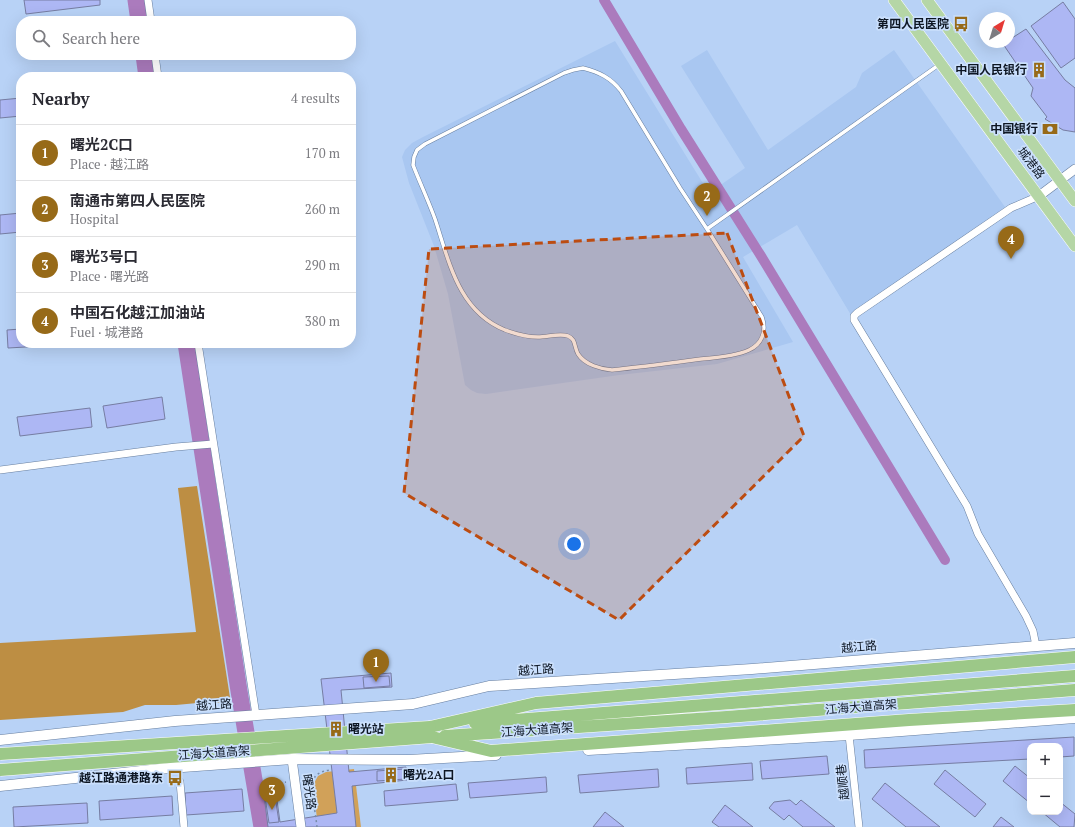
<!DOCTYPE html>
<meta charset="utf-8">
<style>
body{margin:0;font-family:"PT Serif","Noto Sans SC",serif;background:#f7f7f7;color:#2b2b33}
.controls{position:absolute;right:12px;bottom:12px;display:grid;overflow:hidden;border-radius:8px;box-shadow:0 4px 16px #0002}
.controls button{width:36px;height:36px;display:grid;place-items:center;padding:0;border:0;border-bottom:1px solid #e1e1e2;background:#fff;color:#2b2b33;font:20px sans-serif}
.compass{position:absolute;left:979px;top:12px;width:36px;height:36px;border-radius:50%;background:#fff;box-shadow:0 4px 16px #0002;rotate:38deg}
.you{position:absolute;left:574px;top:544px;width:14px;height:14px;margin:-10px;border:3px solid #fff;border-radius:50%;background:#1a73e8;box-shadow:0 0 0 6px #1a73e833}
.badge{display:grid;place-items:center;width:26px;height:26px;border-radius:50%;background:#976a18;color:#fff;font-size:13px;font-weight:700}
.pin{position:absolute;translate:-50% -33px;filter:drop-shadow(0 1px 2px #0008)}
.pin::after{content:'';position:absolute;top:21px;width:14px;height:12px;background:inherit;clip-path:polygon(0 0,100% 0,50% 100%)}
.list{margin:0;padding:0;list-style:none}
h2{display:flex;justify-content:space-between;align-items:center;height:52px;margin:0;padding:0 16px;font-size:17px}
h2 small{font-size:13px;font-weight:400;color:#7c7c81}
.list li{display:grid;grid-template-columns:26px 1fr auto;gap:12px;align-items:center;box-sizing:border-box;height:56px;padding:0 16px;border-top:1px solid #e1e1e2}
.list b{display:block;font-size:15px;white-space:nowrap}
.list p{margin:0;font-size:13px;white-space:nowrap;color:#7c7c81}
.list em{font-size:13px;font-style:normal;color:#7c7c81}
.icon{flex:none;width:22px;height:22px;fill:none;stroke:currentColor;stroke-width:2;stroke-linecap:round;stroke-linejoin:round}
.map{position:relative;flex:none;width:1075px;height:827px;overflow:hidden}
.search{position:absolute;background:#fff;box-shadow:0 4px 16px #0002;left:16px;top:16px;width:340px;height:44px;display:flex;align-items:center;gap:10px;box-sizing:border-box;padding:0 14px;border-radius:16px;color:#7c7c81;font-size:15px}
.panel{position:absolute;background:#fff;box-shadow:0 4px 16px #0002;left:16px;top:72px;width:340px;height:276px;border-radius:16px}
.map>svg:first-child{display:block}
.built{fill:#a9c7f1}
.green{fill:#d1a159}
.forest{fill:#bd8e43}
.water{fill:#ab7bbd}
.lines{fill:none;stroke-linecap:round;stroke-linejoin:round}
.canal{stroke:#ab7bbd;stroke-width:10}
.river{stroke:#ab7bbd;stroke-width:17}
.building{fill:#adb7f4;stroke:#767da2}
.service-casing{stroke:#667e9f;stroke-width:4.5}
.minor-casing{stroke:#667e9f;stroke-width:8}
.tertiary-casing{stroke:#667e9f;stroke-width:10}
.secondary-casing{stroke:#667e9f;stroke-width:11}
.primary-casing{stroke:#fff;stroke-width:12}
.trunk-casing{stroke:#fff;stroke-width:13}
.path{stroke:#788ca8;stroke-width:1.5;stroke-dasharray:2 3;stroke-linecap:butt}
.service{stroke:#fff;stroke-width:3.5}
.minor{stroke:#fff;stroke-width:7}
.tertiary{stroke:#fff;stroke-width:9}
.secondary{stroke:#fff;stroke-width:10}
.primary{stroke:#b5d6a6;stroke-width:11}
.trunk{stroke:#9cc888;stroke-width:12}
.trunk-bridge-casing{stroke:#fff;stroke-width:13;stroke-linecap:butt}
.trunk-bridge{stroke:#9cc888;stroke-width:12}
.marked{fill:#bc4c11;fill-opacity:0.2;stroke:#bc4c11;stroke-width:3;stroke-dasharray:8 5;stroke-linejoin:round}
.labels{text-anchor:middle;stroke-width:3.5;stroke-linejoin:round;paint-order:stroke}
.poi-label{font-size:12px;font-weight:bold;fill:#0d1623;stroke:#cadffc;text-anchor:end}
.street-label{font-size:12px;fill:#0d1623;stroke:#cadffc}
</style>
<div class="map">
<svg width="1075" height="827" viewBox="0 0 1075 827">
<rect width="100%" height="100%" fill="#b8d2f6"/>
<path class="built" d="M 615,41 L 709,193 L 745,168 L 681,66 L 707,50 L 768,150 L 856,87 L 862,73 L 894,50 L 1005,207 L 851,315 L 797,225 L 743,257 L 793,342 L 717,364 L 619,375 L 486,394 L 477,393 L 471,390 L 465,385 L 448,294 L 434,246 L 409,183 L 402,157 L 405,150 L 412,143 L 423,137 Z"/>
<path class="green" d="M 354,769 L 361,827 L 318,827 L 313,785 L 318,776 L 326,772 Z"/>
<path class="forest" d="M 197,486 L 231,704 L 208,702 L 176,705 L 145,705 L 123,712 L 0,720 L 0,643 L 196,632 L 178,488 Z"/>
<path class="water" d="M 259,777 L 266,827 L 255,827 L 250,778 Z"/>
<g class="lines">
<path class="canal" d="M 604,0 L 681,129 L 761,256 L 945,560"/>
<path class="river" d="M 136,0 L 139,21
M 144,55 L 147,77
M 186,343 L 239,691 L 262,827"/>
</g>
<path class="building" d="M 24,0 L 100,0 L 100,5 L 26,14 Z
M 1063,2 L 1075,19 L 1075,58 L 1061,68 L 1031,26 Z
M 1026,29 L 1065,80 L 1075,88 L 1075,132 L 1063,130 L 1045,119 L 1047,117 L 1031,96 L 1033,88 L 1003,44 L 1006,42 L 1009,42 L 1009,40 Z
M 21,98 L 21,116 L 0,118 L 0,100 Z
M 21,213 L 21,232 L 0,234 L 0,215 Z
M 21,329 L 21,343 L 78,343 L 78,344 L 8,348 L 7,330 Z
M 162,397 L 165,419 L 107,428 L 103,406 Z
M 90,408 L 92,427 L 20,436 L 17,417 Z
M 391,673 L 392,687 L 341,690 L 349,772 L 406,767 L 407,780 L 352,786 L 356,827 L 268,827 L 264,795 L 276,793 L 280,822 L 337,813 L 321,679 Z
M 389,676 L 390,686 L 364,688 L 363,677 Z
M 1074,737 L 1074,756 L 1060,757 L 1060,746 L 1030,746 L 1030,759 L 865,768 L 864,750 Z
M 827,756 L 829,774 L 762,779 L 760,761 Z
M 752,763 L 753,780 L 687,784 L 686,768 Z
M 1015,766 L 1030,778 L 1030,803 L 1003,781 Z
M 404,769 L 405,779 L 377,781 L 377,771 Z
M 658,769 L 659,787 L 580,793 L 578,775 Z
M 945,770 L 986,804 L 975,817 L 934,784 Z
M 546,777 L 547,792 L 470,798 L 468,783 Z
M 885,783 L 940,827 L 906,827 L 872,799 Z
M 456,784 L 458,800 L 385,806 L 384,791 Z
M 242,789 L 244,811 L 186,815 L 185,793 Z
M 172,796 L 173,815 L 100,820 L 99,801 Z
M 275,796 L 279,822 L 269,823 L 265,797 Z
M 790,800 L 796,805 L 801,800 L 835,827 L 803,827 L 789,815 L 784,820 L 769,808 L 774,802 Z
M 1060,802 L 1075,814 L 1074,827 L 1060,827 L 1042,812 L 1060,812 Z
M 87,803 L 88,823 L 14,827 L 13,807 Z
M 725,805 L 753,827 L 719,827 L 712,822 Z
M 605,812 L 624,827 L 593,827 Z
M 1001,817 L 1014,827 L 993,827 Z"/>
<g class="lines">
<defs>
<path id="service" d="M 583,68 C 599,72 611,78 621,91 L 680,188 L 707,229 L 762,317 C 767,331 762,344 749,350 C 737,356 714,358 701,359 C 671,363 642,367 612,370 C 601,369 585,365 578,354 C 574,347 576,339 568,336 C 560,333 547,337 538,337 C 527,337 516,334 505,330 C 458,311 449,261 435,219 C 428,200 420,183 413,165 L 414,157 L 417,150 L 425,144 L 564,73 L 573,70 Z
M 707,229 L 940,64"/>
<path id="minor" d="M 148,0 L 151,21
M 155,55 L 158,77
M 198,343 L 256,715
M 0,470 L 176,447 L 213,444
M 1036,646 L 1033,631 L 1026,616 L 978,534 L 967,506 L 854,320 L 854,316 L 857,313 L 1011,208 L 1039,196
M 849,735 L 859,827
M 180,782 L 184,827"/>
<path id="tertiary" d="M 1039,196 L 1075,169
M 292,759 L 301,827"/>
<path id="secondary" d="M 0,740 L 175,721 L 413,704 L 489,686 L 752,669 L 1075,643
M 588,750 L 849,735 L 1075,718
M 0,786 L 169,768 L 292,759 L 409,760 L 496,755"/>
<path id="primary" d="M 894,0 L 1075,246
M 927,0 L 1075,201"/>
<path id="trunk" d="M 475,723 L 1075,676
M 430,727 L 536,703 L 1075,657
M 445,736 L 727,717 L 1075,690
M 432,737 L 491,751 L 909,720 L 1075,710"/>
</defs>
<use href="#service" class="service-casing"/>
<use href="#minor" class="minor-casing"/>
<use href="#tertiary" class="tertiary-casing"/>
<use href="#secondary" class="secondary-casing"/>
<use href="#primary" class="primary-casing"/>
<use href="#trunk" class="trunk-casing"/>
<path class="path" d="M 303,780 L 313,779
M 280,783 L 286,782
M 317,827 C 316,819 315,810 313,802 C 311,785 309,773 330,770"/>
<use href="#service" class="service"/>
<use href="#minor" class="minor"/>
<use href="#tertiary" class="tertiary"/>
<use href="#secondary" class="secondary"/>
<use href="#primary" class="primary"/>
<use href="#trunk" class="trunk"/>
<defs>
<path id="trunk-bridge" d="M 0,754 L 430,727
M 0,770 L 432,737"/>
</defs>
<use href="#trunk-bridge" class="trunk-bridge-casing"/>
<use href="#trunk-bridge" class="trunk-bridge"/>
</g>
<path class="marked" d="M 727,233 L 804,436 L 619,620 L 404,493 L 429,249 Z"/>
<defs>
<symbol id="bus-bare" viewBox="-9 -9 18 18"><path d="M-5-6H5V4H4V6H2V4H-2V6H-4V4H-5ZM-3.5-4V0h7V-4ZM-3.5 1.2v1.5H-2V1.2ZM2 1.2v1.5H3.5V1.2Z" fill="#976a18" stroke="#cadffc" stroke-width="2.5" paint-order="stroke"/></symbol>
<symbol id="building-bare" viewBox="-9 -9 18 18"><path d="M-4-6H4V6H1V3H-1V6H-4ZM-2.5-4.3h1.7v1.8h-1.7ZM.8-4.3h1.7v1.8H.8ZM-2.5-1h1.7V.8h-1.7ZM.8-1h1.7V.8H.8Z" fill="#976a18" stroke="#cadffc" stroke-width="2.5" paint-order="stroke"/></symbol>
<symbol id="bank-bare" viewBox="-9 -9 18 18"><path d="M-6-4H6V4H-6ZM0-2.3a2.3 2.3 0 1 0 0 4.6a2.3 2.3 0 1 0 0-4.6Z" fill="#976a18" stroke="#cadffc" stroke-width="2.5" paint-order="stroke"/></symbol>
</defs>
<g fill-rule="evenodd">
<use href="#bus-bare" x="950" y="13" width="22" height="22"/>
<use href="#building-bare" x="1028" y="59" width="22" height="22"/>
<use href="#bank-bare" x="1039" y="118" width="22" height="22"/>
<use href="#building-bare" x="325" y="718" width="22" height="22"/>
<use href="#building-bare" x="380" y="764" width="22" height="22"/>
<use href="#bus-bare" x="164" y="767" width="22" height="22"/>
</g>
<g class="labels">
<g class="poi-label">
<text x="949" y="28">第四人民医院</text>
<text x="1027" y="74">中国人民银行</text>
<text x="1038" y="133">中国银行</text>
<text x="348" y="733" text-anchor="start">曙光站</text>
<text x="403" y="779" text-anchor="start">曙光2A口</text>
<text x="163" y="782">越江路通港路东</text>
</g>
<g class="street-label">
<text transform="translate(1031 163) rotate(53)" y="4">城港路</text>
<text transform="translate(859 647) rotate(-5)" y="4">越江路</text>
<text transform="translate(536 670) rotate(-4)" y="4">越江路</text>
<text transform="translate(214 705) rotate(-4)" y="4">越江路</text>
<text transform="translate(861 707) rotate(-5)" y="4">江海大道高架</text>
<text transform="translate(537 730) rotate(-4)" y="4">江海大道高架</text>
<text transform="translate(214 753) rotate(-4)" y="4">江海大道高架</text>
<text transform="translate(843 782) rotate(-96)" y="4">越顺巷</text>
<text transform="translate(309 792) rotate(82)" y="4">曙光路</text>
</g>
</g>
</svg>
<div class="controls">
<button>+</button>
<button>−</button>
</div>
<svg class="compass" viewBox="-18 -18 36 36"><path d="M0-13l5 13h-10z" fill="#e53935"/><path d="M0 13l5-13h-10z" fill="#7c7c81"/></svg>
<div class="you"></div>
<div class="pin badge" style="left:376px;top:682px">1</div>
<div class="pin badge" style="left:707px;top:216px">2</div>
<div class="pin badge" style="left:272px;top:810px">3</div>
<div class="pin badge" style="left:1011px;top:259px">4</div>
<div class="search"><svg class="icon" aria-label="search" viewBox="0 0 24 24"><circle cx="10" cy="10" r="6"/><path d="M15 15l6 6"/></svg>Search here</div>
<section class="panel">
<h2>Nearby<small>4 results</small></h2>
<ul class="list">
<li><span class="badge">1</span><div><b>曙光2C口</b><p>Place · 越江路</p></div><em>170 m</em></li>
<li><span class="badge">2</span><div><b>南通市第四人民医院</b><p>Hospital</p></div><em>260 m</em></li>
<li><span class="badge">3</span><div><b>曙光3号口</b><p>Place · 曙光路</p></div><em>290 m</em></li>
<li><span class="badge">4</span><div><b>中国石化越江加油站</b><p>Fuel · 城港路</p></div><em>380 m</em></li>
</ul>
</section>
</div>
